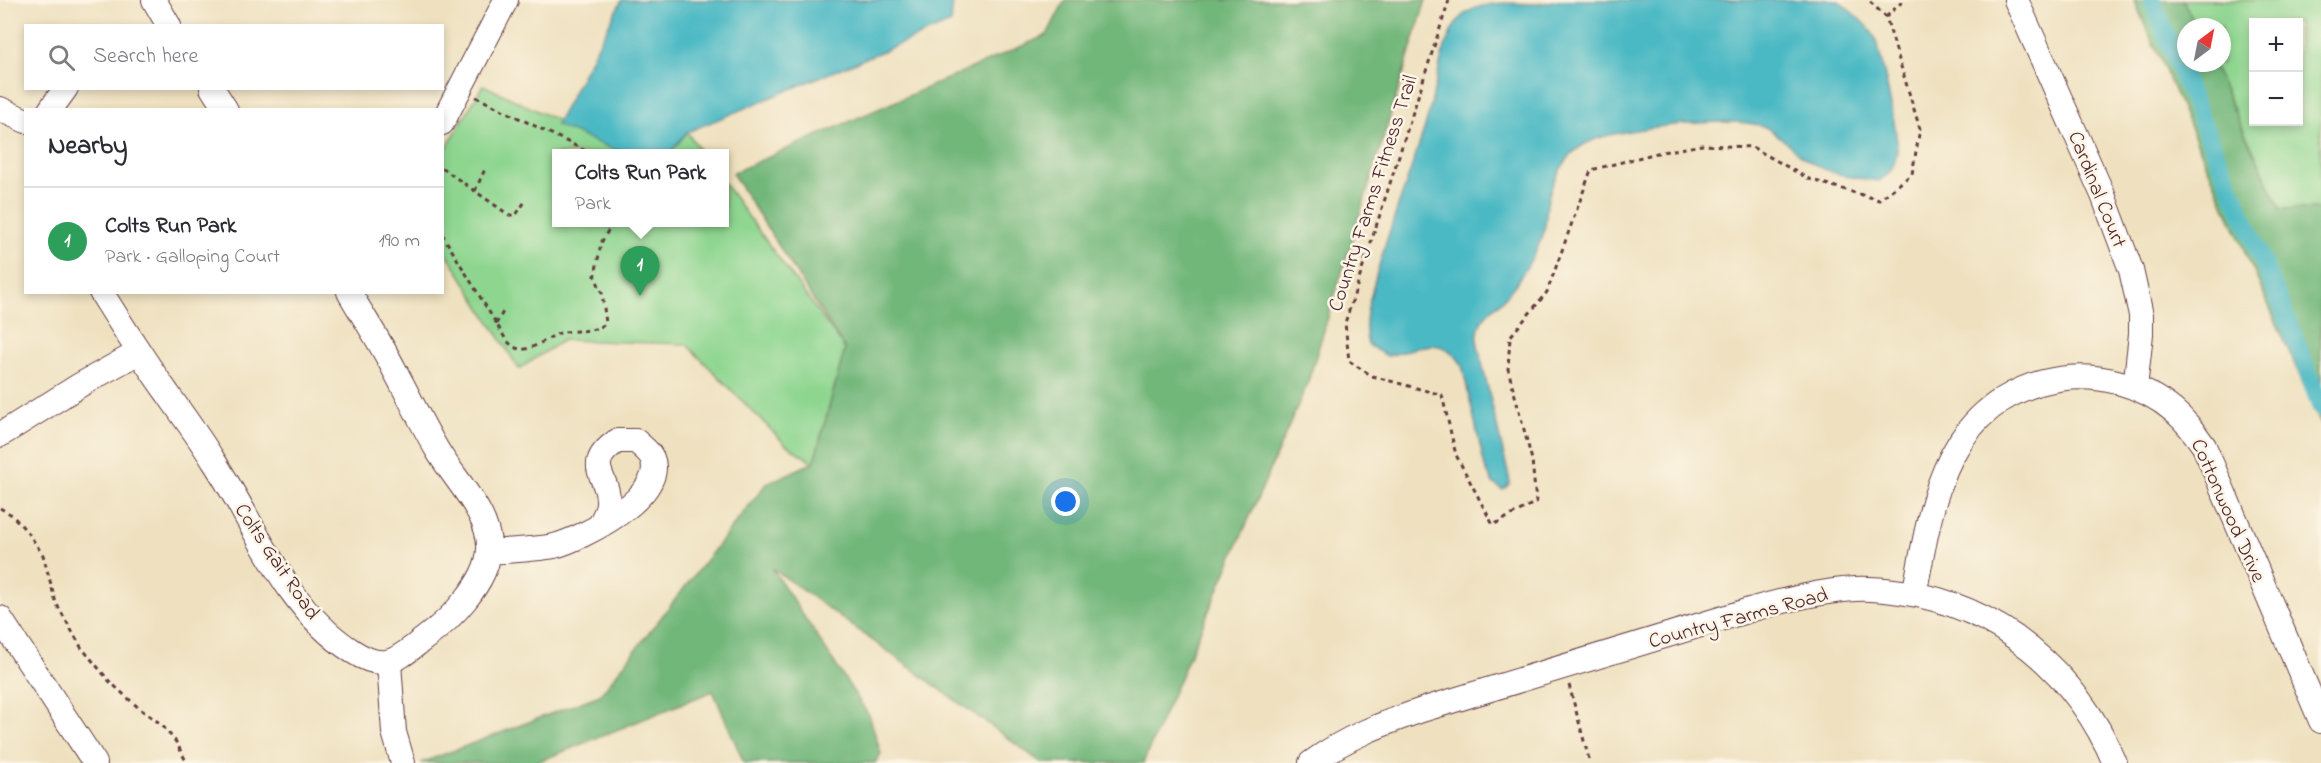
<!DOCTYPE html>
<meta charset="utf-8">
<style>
body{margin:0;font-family:"Indie Flower",sans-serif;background:#f7f7f7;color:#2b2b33}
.controls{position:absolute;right:18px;top:18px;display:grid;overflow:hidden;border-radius:0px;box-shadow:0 3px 9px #0003}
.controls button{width:54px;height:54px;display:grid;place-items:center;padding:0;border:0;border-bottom:2px solid #e1e1e2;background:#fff;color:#2b2b33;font:30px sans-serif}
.compass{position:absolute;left:2177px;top:18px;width:54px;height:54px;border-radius:50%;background:#fff;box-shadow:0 3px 9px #0003;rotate:32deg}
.you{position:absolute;left:1066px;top:502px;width:21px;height:21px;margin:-15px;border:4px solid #fff;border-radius:50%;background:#1a73e8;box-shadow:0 0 0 9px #1a73e833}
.badge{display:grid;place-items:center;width:39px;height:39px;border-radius:50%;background:#b5179e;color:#fff;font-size:20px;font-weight:700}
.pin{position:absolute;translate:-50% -50px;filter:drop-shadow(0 2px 3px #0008)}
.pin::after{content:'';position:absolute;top:32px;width:21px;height:18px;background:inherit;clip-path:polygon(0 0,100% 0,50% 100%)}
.popup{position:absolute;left:552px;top:149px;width:177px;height:78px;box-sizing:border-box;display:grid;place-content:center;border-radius:0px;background:#fff;filter:drop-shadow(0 2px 4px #0005);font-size:20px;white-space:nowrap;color:#7c7c81}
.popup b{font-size:22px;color:#2b2b33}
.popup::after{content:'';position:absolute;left:50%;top:100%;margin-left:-12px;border:12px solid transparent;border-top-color:#fff}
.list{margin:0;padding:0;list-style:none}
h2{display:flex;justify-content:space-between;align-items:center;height:78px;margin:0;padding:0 24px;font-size:26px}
h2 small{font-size:20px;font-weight:400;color:#7c7c81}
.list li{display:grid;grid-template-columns:39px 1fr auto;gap:18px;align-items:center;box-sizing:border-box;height:108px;padding:0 24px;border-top:2px solid #e1e1e2}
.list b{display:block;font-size:22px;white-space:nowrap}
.list p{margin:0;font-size:20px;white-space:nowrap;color:#7c7c81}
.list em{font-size:20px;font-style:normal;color:#7c7c81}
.icon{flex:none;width:33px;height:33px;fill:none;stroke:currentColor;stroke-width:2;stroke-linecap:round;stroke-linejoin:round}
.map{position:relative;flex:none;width:2321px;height:763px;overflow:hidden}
.search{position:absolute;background:#fff;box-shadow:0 3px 9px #0003;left:24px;top:24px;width:420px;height:66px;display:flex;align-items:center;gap:15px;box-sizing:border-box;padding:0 21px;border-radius:0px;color:#7c7c81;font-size:22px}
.panel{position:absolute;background:#fff;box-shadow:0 3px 9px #0003;left:24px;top:108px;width:420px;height:186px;border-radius:0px}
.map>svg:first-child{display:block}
.green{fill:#8ed690;stroke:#6c7a5e;stroke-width:1.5;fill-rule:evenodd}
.forest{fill:#72b77a;stroke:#5e6b52;stroke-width:1.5}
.water{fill:#4bb9c4;stroke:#4a6c78;stroke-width:1.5}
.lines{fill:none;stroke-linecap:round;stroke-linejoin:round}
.canal{stroke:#4bb9c4;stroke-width:18}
.minor-casing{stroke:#633c41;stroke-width:26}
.path{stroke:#633c41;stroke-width:3;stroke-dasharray:4.5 4.5;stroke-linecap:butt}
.minor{stroke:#fff;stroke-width:24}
.labels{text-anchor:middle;stroke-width:5;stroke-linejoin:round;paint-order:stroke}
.street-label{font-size:21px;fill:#4a1f2b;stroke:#fcf5e5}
</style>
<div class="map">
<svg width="2321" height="763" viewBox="0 0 2321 763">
<rect width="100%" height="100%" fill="#fcf5e5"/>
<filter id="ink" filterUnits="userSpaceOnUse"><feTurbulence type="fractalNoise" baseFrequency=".0167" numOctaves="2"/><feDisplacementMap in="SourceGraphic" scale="12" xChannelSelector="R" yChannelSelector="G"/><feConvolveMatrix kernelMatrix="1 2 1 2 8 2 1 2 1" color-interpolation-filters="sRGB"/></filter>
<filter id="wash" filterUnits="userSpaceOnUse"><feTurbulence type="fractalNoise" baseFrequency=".008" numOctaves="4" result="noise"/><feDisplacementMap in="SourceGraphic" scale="24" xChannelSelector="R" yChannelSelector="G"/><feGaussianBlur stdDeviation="1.35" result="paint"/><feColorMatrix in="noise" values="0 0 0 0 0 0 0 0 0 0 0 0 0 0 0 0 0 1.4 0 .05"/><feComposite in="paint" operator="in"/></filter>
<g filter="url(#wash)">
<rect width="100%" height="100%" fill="#efe1c0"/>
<path class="green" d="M 2183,0 L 2321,0 L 2321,209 L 2281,209 L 2212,63 L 2222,63 L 2222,27 L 2196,27 ZM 2254,22 L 2298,22 L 2298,122 L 2254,122 Z
M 483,85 L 626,153 L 556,154 L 556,222 L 724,222 L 724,183 L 845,349 L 814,463 L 785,444 L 686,344 L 563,340 L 519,369 L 443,247 L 443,154 Z
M 687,132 L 702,153 L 669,154 Z"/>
<path class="forest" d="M 1065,0 L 1426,0 L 1308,382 L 1143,763 L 1042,763 L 772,568 L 870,717 L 881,754 L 875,763 L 744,763 L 713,691 L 535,763 L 421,763 L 600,695 L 766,484 L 814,462 L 845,349 L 732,173 L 1047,35 Z
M 2134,0 L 2183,0 L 2196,27 L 2186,27 L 2186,63 L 2212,63 L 2280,209 L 2321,209 L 2321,424 Z"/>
<path class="water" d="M 622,0 L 953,0 L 951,23 L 687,132 L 669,154 L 622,153 L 556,125 Z
M 1558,0 L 1838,0 C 1849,11 1866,22 1874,36 C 1880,48 1899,138 1897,150 C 1896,164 1891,174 1879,181 C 1856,179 1825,173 1806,159 C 1793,150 1781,135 1767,128 C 1737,114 1643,128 1609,135 C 1596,138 1579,145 1570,156 C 1559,169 1549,188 1547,205 C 1545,217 1547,229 1541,240 C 1532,259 1521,278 1508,294 C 1491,314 1475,315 1478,346 L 1509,477 L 1510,483 L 1503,490 L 1493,483 L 1485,467 L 1462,365 C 1441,331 1417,350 1387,356 L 1368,345 C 1363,328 1367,308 1372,291 C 1386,234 1409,179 1426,123 C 1436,93 1440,38 1462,16 C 1481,0 1509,3 1532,4 C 1540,5 1550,1 1558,0 Z"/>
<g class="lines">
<path class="canal" d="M 2152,0 C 2205,137 2271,269 2321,408"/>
</g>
</g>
<g filter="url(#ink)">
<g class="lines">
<defs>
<path id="minor" d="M 154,0 L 169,26
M 2016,0 L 2103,195 L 2131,270 L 2141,315 L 2141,334 L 2135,388
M 212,88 L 226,110
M 0,109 L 26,121
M 50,110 L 66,88
M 442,123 L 506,0
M 101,292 C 123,327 144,361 168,394 C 183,416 199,437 213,460 C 256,525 284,607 352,651 C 386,673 396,660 425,638 C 450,620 488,582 489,549 C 491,514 452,477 436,448 C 421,422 408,395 394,369 C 381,343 364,318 349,292
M 0,435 L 80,385 L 139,352
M 489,552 C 510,550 533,550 554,546 C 582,539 668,495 652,458 C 649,451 641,446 636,441 L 617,441 C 581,466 610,476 608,503 C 608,511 603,518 600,525
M 1914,594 C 1925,543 1931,487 1960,442 C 2006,370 2108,356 2174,411 C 2186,421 2195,433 2204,446 L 2321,721
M 0,618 L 95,763
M 389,663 L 394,732 L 403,763
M 1311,763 C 1346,737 1384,723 1425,709 L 1753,609 C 1786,600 1821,591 1855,589 C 1871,588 1886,590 1901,592 C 1999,606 2077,673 2115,763"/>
</defs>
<use href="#minor" class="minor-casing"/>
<path class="path" d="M 1449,0 L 1345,323 L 1349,361 L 1372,376 L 1442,395 L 1456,455 L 1493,525 L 1536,502 L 1532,460 L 1508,369 L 1510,337 L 1547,292 L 1591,170 L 1657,153 L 1702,145 L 1752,147 L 1809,179 L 1879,200 L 1912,174 L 1920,129 L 1886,17 L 1868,0
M 1886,17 L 1904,0
M 476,97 L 592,154
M 442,168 L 509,215 L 516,215 L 526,200
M 475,191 L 485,169
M 442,234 L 505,338 C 509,343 513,348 520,349 C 532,351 548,337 560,333 C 575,329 594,334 606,323 L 602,293 L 595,276 L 601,243 L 613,222
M 496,324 L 504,310
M 0,508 L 12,515 L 29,534 L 43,555 L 56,603 L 81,647 L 110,682 L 140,709 L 161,724 L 176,742 L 187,763
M 1569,685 L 1590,763"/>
<use href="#minor" class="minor"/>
</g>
</g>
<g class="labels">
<g class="street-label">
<text transform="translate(2098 189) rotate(68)" y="7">Cardinal Court</text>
<text transform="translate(1372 193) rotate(-72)" y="7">Country Farms Fitness Trail</text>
<text transform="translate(2229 510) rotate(66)" y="7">Cottonwood Drive</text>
<text transform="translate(278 561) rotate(56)" y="7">Colts Gait Road</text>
<text transform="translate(1738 617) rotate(-15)" y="7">Country Farms Road</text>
</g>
</g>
</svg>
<div class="controls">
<button>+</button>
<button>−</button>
</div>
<svg class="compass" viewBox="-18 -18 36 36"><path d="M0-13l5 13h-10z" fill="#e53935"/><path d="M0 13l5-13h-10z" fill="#7c7c81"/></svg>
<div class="you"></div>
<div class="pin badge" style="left:640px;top:296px;background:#2e9e5b">1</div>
<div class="popup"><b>Colts Run Park</b>Park</div>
<div class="search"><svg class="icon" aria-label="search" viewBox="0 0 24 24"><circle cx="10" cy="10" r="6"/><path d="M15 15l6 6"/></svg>Search here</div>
<section class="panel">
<h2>Nearby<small></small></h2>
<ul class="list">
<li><span class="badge" style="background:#2e9e5b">1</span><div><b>Colts Run Park</b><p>Park · Galloping Court</p></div><em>190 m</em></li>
</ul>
</section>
</div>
